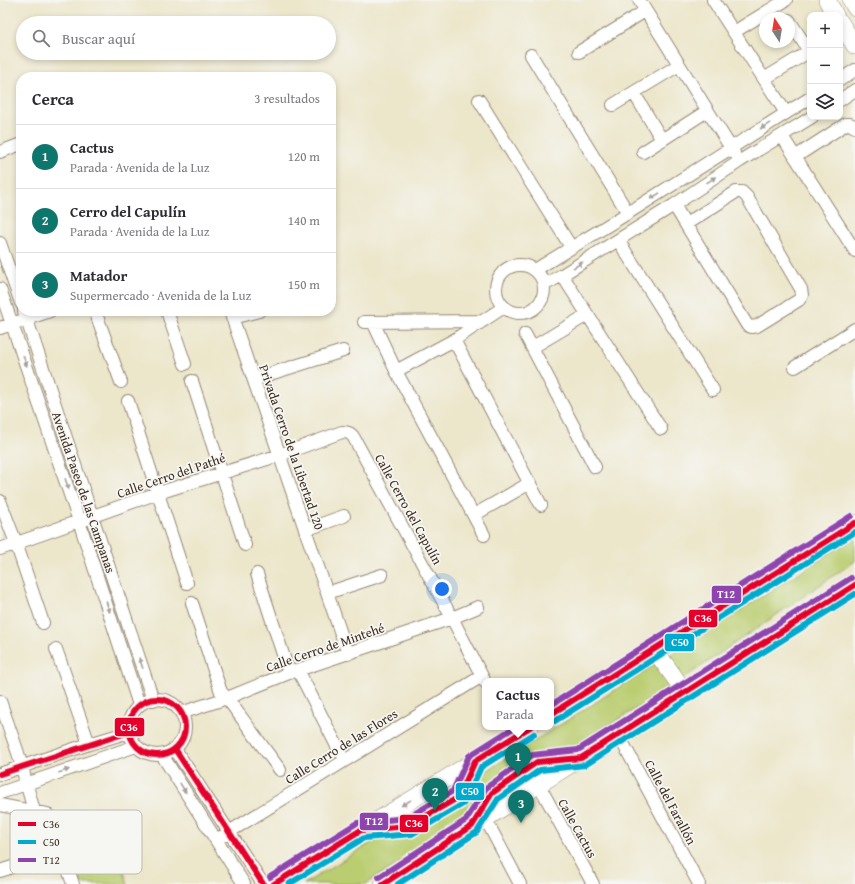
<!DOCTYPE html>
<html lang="es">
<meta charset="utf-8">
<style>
body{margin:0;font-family:"Gentium Book Plus",serif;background:#f2f2f3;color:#2b2b33}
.controls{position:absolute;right:12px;top:12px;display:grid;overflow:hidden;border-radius:8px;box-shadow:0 2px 6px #0003}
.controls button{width:36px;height:36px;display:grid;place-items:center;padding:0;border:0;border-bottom:1px solid #e1e1e2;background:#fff;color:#2b2b33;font:20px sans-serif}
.compass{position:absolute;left:759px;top:12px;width:36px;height:36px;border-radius:50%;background:#fff;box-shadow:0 2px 6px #0003;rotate:348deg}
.you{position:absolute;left:442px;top:589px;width:14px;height:14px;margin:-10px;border:3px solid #fff;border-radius:50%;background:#1a73e8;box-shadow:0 0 0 6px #1a73e833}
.badge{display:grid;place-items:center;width:26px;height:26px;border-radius:50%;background:#0f766e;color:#fff;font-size:13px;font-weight:700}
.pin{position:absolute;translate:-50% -33px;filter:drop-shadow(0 1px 2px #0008)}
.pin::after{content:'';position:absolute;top:21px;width:14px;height:12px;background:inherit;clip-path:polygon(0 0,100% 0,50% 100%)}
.popup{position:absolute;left:482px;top:678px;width:72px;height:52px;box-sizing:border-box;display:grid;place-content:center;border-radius:8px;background:#fff;filter:drop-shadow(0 1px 3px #0005);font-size:13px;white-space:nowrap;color:#7c7c81}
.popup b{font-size:15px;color:#2b2b33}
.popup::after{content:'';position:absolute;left:50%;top:100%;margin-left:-8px;border:8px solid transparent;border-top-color:#fff}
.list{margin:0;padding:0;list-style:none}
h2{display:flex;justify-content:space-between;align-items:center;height:52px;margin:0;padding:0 16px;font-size:17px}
h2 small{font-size:13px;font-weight:400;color:#7c7c81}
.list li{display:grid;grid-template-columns:26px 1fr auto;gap:12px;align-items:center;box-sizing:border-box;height:64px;padding:0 16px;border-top:1px solid #e1e1e2}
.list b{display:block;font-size:15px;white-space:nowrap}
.list p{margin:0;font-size:13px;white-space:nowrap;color:#7c7c81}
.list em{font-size:13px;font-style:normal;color:#7c7c81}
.icon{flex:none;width:22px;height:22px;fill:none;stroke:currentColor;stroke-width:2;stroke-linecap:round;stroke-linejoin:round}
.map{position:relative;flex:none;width:855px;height:884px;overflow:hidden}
.search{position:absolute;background:#fff;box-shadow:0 2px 6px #0003;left:16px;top:16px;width:320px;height:44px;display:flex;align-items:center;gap:10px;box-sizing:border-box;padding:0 14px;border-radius:22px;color:#7c7c81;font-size:15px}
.panel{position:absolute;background:#fff;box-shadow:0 2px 6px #0003;left:16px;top:72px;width:320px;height:244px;border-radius:16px}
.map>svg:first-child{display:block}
.green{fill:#bacd70;stroke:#7a7c47}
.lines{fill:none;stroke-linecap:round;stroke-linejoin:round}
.street-casing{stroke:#948874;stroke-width:14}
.secondary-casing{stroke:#948874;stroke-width:18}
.street{stroke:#fff;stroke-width:12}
.secondary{stroke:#fff;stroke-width:17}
.bus-1-casing{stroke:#f6f6f2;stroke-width:9}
.bus-2-casing{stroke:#f6f6f2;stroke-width:9}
.bus-3-casing{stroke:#f6f6f2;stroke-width:9}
.bus-1{stroke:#e4002b;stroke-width:6}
.bus-2{stroke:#00a9ce;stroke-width:6}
.bus-3{stroke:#8e44ad;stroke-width:6}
.oneway{fill:#a79f9a}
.labels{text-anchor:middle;stroke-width:3.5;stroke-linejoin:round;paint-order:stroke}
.street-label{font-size:13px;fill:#3b2a1e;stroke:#f6f6f2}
.key{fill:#f6f6f2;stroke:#beb9b2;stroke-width:1}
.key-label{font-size:11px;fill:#3b2a1e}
.line-badge{stroke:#f6f6f2;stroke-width:1.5}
.badge-label{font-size:11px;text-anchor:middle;font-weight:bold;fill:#fff}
</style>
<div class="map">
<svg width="855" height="884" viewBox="0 0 855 884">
<rect width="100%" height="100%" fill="#f6f6f2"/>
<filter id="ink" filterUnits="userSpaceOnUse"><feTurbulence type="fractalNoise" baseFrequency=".025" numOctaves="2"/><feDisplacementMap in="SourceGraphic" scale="8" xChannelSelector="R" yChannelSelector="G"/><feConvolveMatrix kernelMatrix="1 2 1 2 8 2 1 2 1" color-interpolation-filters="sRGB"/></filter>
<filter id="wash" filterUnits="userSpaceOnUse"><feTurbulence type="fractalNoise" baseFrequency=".012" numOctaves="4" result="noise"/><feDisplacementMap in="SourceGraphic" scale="16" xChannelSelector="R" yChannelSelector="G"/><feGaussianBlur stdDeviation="0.9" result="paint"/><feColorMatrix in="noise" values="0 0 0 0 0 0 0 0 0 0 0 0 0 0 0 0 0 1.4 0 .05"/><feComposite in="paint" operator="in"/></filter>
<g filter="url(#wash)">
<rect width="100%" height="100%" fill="#ece6ca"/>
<path class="green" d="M 855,537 L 855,561 L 674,685 L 571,749 L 528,763 L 507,776 L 441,837 L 366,884 L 304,884 C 489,771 672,654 855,537 Z
M 60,819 L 112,834 L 128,884 L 81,884 Z"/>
</g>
<g filter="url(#ink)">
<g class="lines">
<defs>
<path id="street" d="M 639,0 L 734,153
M 713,0 L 786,113
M 789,20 L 809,51
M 734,32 L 786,0
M 579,52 L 645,11
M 531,55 L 628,213
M 764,79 L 810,51
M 840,80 L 855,70
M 634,93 L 662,140
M 479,100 L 571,247
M 840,100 L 855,90
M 613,105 L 679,65
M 782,136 L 855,251
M 0,152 L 21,144
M 643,152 L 707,111
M 795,157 L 846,124 L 850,124 L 855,127
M 674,205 L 747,325 L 751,327 L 757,326 L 799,300 L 802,295 L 801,289 L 747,197 L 742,192 L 736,192 L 686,224
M 618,240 L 713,390
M 0,243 L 21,303
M496 289a24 24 0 1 1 48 0a24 24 0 1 1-48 0Z
M 535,270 L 628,213 L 810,98
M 562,275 L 661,429
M 544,285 L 562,275 L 674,205 L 740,161 L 812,117
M 0,289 L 79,521 L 139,705
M 24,311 L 153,700
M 95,311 L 121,382
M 167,311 L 185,364
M 230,311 L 348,654
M 232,318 L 259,311
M 364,322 L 483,321
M 373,322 L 396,371 L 484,535
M 0,328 L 50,311
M 525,334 L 595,467
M 454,340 L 541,505
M 533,347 L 587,315
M 795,367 L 855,329
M 396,371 L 454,340 L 504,307
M 254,379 L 343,351
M 192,381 L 245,545
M 128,401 L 187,583
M 0,501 L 16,543 L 43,623
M 474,515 L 530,483
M 305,530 L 344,516
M 0,549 L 158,493 L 280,455 L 342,432 C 348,432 351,433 354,438 L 452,618 L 485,682
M 257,574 L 289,673
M 327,593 L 382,575
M 192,603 L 221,692 L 227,698 L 280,770
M 56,649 L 89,744
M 298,670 L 340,752
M129 727a28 28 0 1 1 56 0a28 28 0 1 1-56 0Z
M 0,701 L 18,753 L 34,811
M 181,713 L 227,698 L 289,673 L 452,618 L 478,607
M 618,734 L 699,884
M 175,749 L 263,884
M 162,755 L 244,884
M 0,774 L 89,744 L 129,732
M 539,785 L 593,884
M 0,793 L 136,746
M 0,805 L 47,814 L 52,822 L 73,884
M 485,818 L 520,884
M 216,840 L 229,832 L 482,676
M 0,871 L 62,851"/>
<path id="secondary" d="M 827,0 L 835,15
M 851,0 L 855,7
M 840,22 L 855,46
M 654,649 L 685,692
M 551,714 L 855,523
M 274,884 L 530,727
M 383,884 L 756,646 L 855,585"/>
</defs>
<use href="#street" class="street-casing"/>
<use href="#secondary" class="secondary-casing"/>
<use href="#street" class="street"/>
<use href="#secondary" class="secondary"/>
<defs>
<path id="bus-1" d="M129 727a28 28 0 1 1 56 0a28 28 0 1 1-56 0Z
M 551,714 L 855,523
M 175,749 L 263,884
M 0,774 L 129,732
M 274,884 L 361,830 L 409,826 L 459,797 L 475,761 L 530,727
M 383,884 L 472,826 L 492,793 L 537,762 L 581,758 L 855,585"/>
<path id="bus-2" d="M 555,721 L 855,532
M 289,884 L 364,838 L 412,834 L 463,804 L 466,800 L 481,767 L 534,734
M 398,884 L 477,832 L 498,799 L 540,770 L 585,765 L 855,594"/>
<path id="bus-3" d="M 551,705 L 851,516
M 270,877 L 357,823 L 407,818 L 453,791 L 469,756 L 515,727
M 379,877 L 466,820 L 486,788 L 532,755 L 578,750 L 851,578"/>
</defs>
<use href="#bus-1" class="bus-1-casing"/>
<use href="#bus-2" class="bus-2-casing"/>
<use href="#bus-3" class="bus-3-casing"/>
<use href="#bus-1" class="bus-1"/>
<use href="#bus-2" class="bus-2"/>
<use href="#bus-3" class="bus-3"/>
</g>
<defs><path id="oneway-solid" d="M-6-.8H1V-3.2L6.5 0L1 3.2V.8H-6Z"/></defs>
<g class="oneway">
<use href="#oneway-solid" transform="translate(765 126) rotate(148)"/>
<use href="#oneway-solid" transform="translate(711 180) rotate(-34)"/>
<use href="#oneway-solid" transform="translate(655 196) rotate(148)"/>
<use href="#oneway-solid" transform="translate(578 265) rotate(-32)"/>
<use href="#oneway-solid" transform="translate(25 361) rotate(71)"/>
<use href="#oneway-solid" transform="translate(67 484) rotate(71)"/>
<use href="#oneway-solid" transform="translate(108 607) rotate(72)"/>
<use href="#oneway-solid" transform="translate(141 663) rotate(-109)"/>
<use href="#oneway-solid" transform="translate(64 771) rotate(-19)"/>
<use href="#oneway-solid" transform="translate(183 788) rotate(58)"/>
<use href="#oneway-solid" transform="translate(406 803) rotate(149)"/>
</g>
</g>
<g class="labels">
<g class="street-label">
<text transform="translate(292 447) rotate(71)" y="5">Privada Cerro de la Libertad 120</text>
<text transform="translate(171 475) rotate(-19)" y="5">Calle Cerro del Pathé</text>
<text transform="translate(84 492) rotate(71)" y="5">Avenida Paseo de las Campanas</text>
<text transform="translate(409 509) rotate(61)" y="5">Calle Cerro del Capulín</text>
<text transform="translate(325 647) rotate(-19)" y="5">Calle Cerro de Mintehé</text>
<text transform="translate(341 746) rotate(-32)" y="5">Calle Cerro de las Flores</text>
<text transform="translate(671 802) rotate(62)" y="5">Calle del Farallón</text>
<text transform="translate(578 828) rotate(61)" y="5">Calle Cactus</text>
</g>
</g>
<rect x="10" y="810" width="132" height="64" rx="6" class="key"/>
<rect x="18" y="822" width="18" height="4" fill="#e4002b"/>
<rect x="18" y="840" width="18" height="4" fill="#00a9ce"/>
<rect x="18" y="858" width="18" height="4" fill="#8e44ad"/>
<g class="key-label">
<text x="43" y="828">C36</text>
<text x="43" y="846">C50</text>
<text x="43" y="864">T12</text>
</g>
<g class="line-badge">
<rect x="711" y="585" width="31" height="19" rx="4" fill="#8e44ad"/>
<rect x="688" y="609" width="30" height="19" rx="4" fill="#e4002b"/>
<rect x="664" y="633" width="31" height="19" rx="4" fill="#00a9ce"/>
<rect x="114" y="717" width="31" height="20" rx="4" fill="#e4002b"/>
<rect x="455" y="782" width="30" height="19" rx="4" fill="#00a9ce"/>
<rect x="359" y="812" width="30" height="19" rx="4" fill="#8e44ad"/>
<rect x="399" y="814" width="30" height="19" rx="4" fill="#e4002b"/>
</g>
<g class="badge-label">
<text x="726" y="598">T12</text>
<text x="703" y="622">C36</text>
<text x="680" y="646">C50</text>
<text x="129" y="731">C36</text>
<text x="470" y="795">C50</text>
<text x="374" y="825">T12</text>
<text x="414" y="827">C36</text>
</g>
</svg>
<div class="controls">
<button>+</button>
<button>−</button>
<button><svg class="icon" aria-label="layers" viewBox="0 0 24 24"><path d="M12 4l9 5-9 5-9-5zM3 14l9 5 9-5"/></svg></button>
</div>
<svg class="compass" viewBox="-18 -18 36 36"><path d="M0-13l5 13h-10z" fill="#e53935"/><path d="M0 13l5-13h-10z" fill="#7c7c81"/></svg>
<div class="you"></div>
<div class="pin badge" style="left:518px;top:776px">1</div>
<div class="popup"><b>Cactus</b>Parada</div>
<div class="pin badge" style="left:435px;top:811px">2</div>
<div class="pin badge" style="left:521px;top:823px">3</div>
<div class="search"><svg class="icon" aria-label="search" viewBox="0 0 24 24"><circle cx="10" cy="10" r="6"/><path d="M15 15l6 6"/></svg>Buscar aquí</div>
<section class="panel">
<h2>Cerca<small>3 resultados</small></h2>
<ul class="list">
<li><span class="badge">1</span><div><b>Cactus</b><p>Parada · Avenida de la Luz</p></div><em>120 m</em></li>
<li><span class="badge">2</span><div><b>Cerro del Capulín</b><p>Parada · Avenida de la Luz</p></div><em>140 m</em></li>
<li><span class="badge">3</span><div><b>Matador</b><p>Supermercado · Avenida de la Luz</p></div><em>150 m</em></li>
</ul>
</section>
</div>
